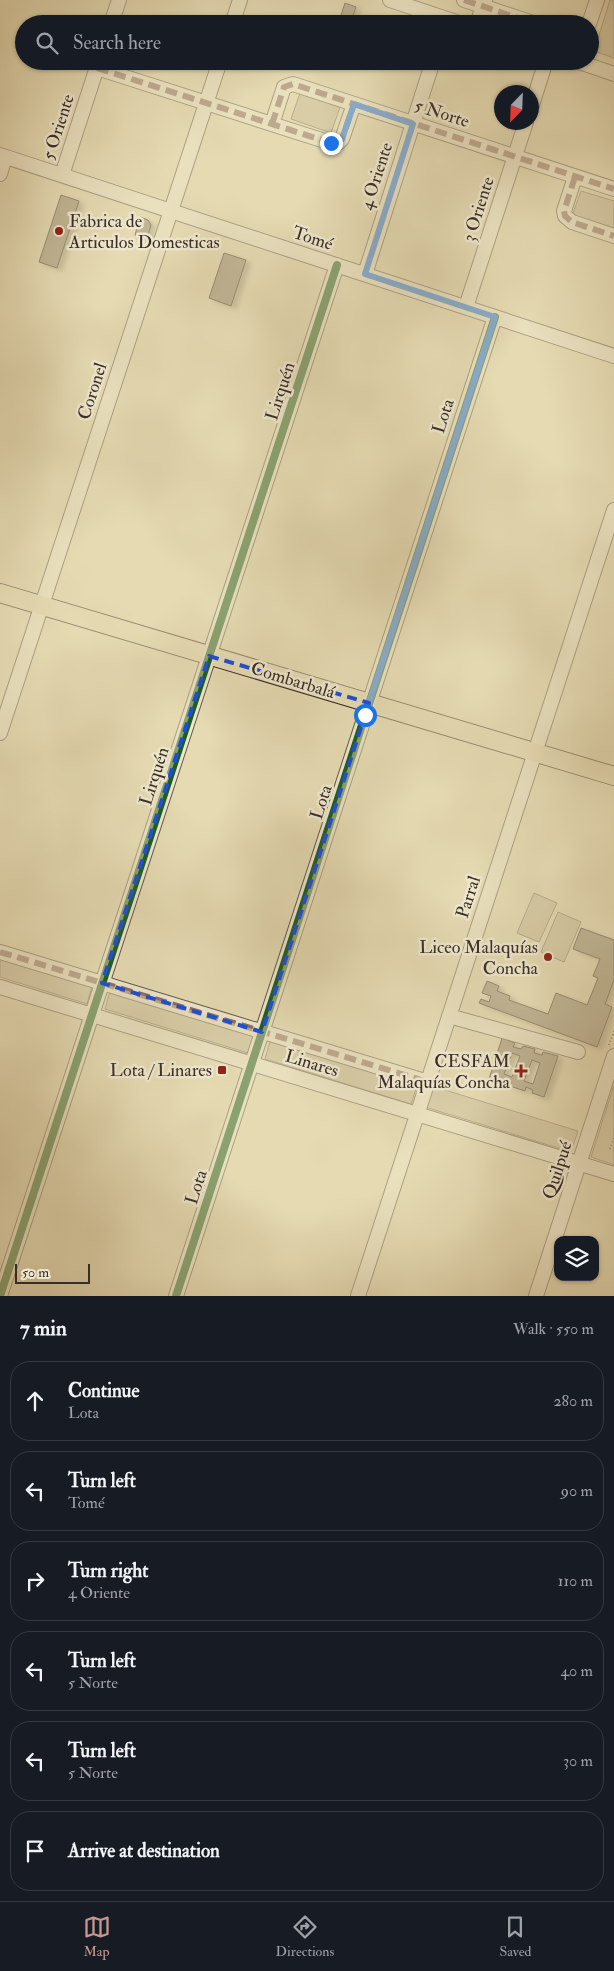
<!DOCTYPE html>
<meta charset="utf-8">
<style>
body{margin:0;font-family:"IM FELL Double Pica",serif;background:#20242c;color:#f1f3f6}
.controls{position:absolute;right:15px;bottom:15px;display:grid;overflow:hidden;border-radius:10px;box-shadow:0 1px 4px #0004}
.controls button{width:45px;height:45px;display:grid;place-items:center;padding:0;border:0;border-bottom:1px solid #363941;background:#171b24;color:#f1f3f6;font:25px sans-serif}
.compass{position:absolute;left:494px;top:85px;width:45px;height:45px;border-radius:50%;background:#171b24;box-shadow:0 1px 4px #0004;rotate:203deg}
.scale{position:absolute;left:15px;bottom:12px;width:75px;box-sizing:border-box;padding-left:5px;border:2px solid #392e26;border-top:0;font-size:14px;line-height:18px;white-space:nowrap;color:#392e26;-webkit-text-stroke:4px #eee7cd;paint-order:stroke}
.stop{position:absolute;width:15px;height:15px;margin:-11px;border:4px solid #1a73e8;border-radius:50%;background:#fff}
.stop.end{background:#1a73e8;border-color:#fff;box-shadow:0 1px 5px #0008}
.list{margin:0;padding:0;list-style:none}
h2{display:flex;justify-content:space-between;align-items:center;height:65px;margin:0;padding:0 20px;font-size:21px}
h2 small{font-size:16px;font-weight:400;color:#9ea1a6}
.list li{display:grid;grid-template-columns:32px 1fr auto;gap:15px;align-items:center;box-sizing:border-box;height:80px;margin:0 10px 10px;padding:0 10px;border:1px solid #363941;border-radius:20px}
.list b{display:block;font-size:19px;white-space:nowrap}
.list p{margin:0;font-size:16px;white-space:nowrap;color:#9ea1a6}
.list em{font-size:16px;font-style:normal;color:#9ea1a6}
.icon{flex:none;width:28px;height:28px;fill:none;stroke:currentColor;stroke-width:2;stroke-linecap:round;stroke-linejoin:round}
.map{position:relative;flex:none;width:614px;height:1296px;overflow:hidden}
.search{position:absolute;background:#171b24;box-shadow:0 1px 4px #0004;left:15px;right:15px;top:15px;height:55px;display:flex;align-items:center;gap:12px;box-sizing:border-box;padding:0 18px;border-radius:28px;color:#9ea1a6;font-size:19px}
.sheet{height:605px;background:#171b24}
nav{display:flex;justify-content:space-around;align-items:center;box-sizing:border-box;height:70px;border-top:1px solid #363941;background:#171b24;font-size:14px;color:#9ea1a6}
nav a{display:grid;justify-items:center;gap:2px}
nav .on{color:#c59692}
.map>svg:first-child{display:block}
.green{fill:#c8bd9a;stroke:#807660}
.building{fill:#92876f;stroke:#392e26;fill-rule:evenodd;filter:url(#shadow)}
.lines{fill:none;stroke-linecap:round;stroke-linejoin:round}
.minor-casing{stroke:#645949;stroke-width:16}
.major-casing{stroke:#392e26;stroke-width:20}
.path{stroke:#392e26;stroke-width:2;stroke-dasharray:1 2.5;stroke-linecap:butt}
.minor{stroke:#eee7cd;stroke-width:14}
.major{stroke:#e5dab2;stroke-width:18}
.quiet{stroke:#8d6e63;stroke-width:6;stroke-dasharray:12 6;stroke-linecap:butt}
.cycleway-casing{stroke:#eee7cd;stroke-width:11}
.cycleway{stroke:#1b5e20;stroke-width:8}
.route{stroke:#1a73e8;stroke-width:6}
.marked{fill:none;stroke:#1d4ed8;stroke-width:4;stroke-dasharray:10 6;stroke-linejoin:round}
.poi-dot{fill:#8f2418;stroke:#eee7cd;stroke-width:2}
.labels{text-anchor:middle;stroke-width:5;stroke-linejoin:round;paint-order:stroke}
.street-label{font-size:18px;fill:#392e26;stroke:#eee7cd}
.poi-label{font-size:18px;fill:#392e26;stroke:#eee7cd;text-anchor:end}
</style>
<div class="map">
<svg width="614" height="1296" viewBox="0 0 614 1296">
<defs>
<filter id="shadow"><feDropShadow dx="5" dy="3" stdDeviation="2.5" flood-color="#0004"/></filter>
</defs>
<rect width="100%" height="100%" fill="#e5dab2"/>
<filter id="stains"><feTurbulence type="fractalNoise" baseFrequency=".004" numOctaves="4"/><feColorMatrix values="0 0 0 0 .2 0 0 0 0 .09 0 0 0 0 .02 0 0 0 .5 -.17"/></filter>
<radialGradient id="worn" r=".72"><stop offset=".6" stop-color="#630" stop-opacity="0"/><stop offset="1" stop-color="#630" stop-opacity=".3"/></radialGradient>
<path class="green" d="M 610,0 L 614,0 L 614,58 L 594,51 Z
M 300,93 L 340,107 L 331,133 L 291,119 Z
M 581,191 L 614,201 L 614,230 L 572,216 Z
M 534,893 L 557,903 L 539,942 L 517,933 Z
M 558,912 L 581,922 L 564,962 L 541,952 Z
M 0,954 L 93,983 L 87,1004 L 0,977 Z
M 111,988 L 257,1033 L 251,1054 L 105,1009 Z
M 271,1038 L 418,1083 L 411,1104 L 265,1059 Z
M 614,1085 L 614,1165 L 591,1157 Z
M 432,1086 L 578,1131 L 571,1152 L 425,1107 Z"/>
<path class="building" d="M 345,3 L 356,7 L 350,24 L 338,24 Z
M 61,195 L 79,201 L 57,268 L 39,262 Z
M 140,217 L 148,220 L 151,225 L 147,239 L 135,235 Z
M 224,253 L 246,260 L 231,306 L 209,298 Z
M 581,928 L 614,940 L 614,980 L 605,1004 L 612,1007 L 597,1047 L 479,1003 L 481,999 L 489,1002 L 491,996 L 482,993 L 487,981 L 499,986 L 497,991 L 510,996 L 509,1000 L 548,1014 L 556,993 L 587,1005 L 598,978 L 593,976 L 600,959 L 573,949 Z
M 502,1038 L 515,1043 L 513,1047 L 521,1049 L 523,1046 L 535,1049 L 534,1053 L 542,1055 L 543,1052 L 558,1056 L 544,1097 L 532,1093 L 533,1090 L 526,1087 L 525,1091 L 510,1086 L 511,1082 L 503,1079 L 501,1083 L 489,1079 ZM 512,1053 L 520,1056 L 512,1077 L 504,1074 ZM 532,1060 L 540,1063 L 533,1084 L 524,1081 Z"/>
<g class="lines">
<defs>
<path id="minor" d="M 390,0 L 462,24
M 464,0 L 536,24
M 111,24 L 119,0
M 232,24 L 240,0
M 477,24 L 485,0
M 589,24 L 597,0
M 576,61 L 614,74
M 97,68 L 331,143 L 338,143 L 342,139 L 354,104
M 532,105 L 546,61
M 272,124 L 284,87 L 293,84 L 614,189
M 0,155 L 614,356
M 0,174 L 5,157
M 62,175 L 99,61
M 575,177 L 564,211 L 565,216 L 572,222 L 614,236
M 365,274 L 433,61
M 466,307 L 526,122
M 0,733 L 220,61
M 0,952 L 428,1082
M 0,987 L 614,1174
M 449,1016 L 578,1052
M 0,1296 L 337,265
M 176,1296 L 495,317
M 358,1296 L 614,510
M 536,1296 L 614,1056"/>
<path id="major" d="M 0,593 L 614,776"/>
</defs>
<use href="#minor" class="minor-casing"/>
<use href="#major" class="major-casing"/>
<path class="path" d="M 590,47 L 594,35
M 609,1045 L 614,1031
M 610,1149 L 614,1138"/>
<use href="#minor" class="minor"/>
<use href="#major" class="major"/>
<path class="quiet" d="M 464,0 L 536,24
M 97,68 L 331,143 L 338,143 L 342,139 L 354,104
M 272,124 L 284,87 L 293,84 L 614,189
M 575,177 L 564,211 L 565,216 L 572,222 L 614,236
M 0,952 L 428,1082"/>
<defs>
<path id="cycleway" d="M 0,1296 L 337,265
M 176,1296 L 495,317"/>
</defs>
<use href="#cycleway" class="cycleway-casing"/>
<use href="#cycleway" class="cycleway"/>
</g>
<g class="lines">
<path class="route" d="M 331,143 L 338,143 L 342,139 L 354,104 L 413,124 L 365,274 L 495,317 L 365,715"/>
</g>
<path d="M0 0H614V1296H0ZM 209,656 L 369,703 L 262,1032 L 102,983 Z" fill="#e5dab2" fill-opacity=".55" fill-rule="evenodd"/>
<path class="marked" d="M 209,656 L 369,703 L 262,1032 L 102,983 Z"/>
<g class="poi-dot">
<circle cx="59" cy="231" r="5"/>
<circle cx="548" cy="957" r="5"/>
<rect x="217" y="1065" width="10" height="10" rx="2.5"/>
<path d="M518.5 1063.5h5v5h5v5h-5v5h-5v-5h-5v-5h5z"/>
</g>
<g class="labels">
<g class="street-label">
<text transform="translate(442 113) rotate(18)" y="6">5 Norte</text>
<text transform="translate(58 127) rotate(-72)" y="6">5 Oriente</text>
<text transform="translate(376 176) rotate(-72)" y="6">4 Oriente</text>
<text transform="translate(478 209) rotate(-72)" y="6">3 Oriente</text>
<text transform="translate(313 238) rotate(18)" y="6">Tomé</text>
<text transform="translate(92 391) rotate(-72)" y="6">Coronel</text>
<text transform="translate(280 391) rotate(-72)" y="6">Lirquén</text>
<text transform="translate(443 416) rotate(-72)" y="6">Lota</text>
<text transform="translate(293 680) rotate(17)" y="6">Combarbalá</text>
<text transform="translate(154 776) rotate(-72)" y="6">Lirquén</text>
<text transform="translate(321 802) rotate(-72)" y="6">Lota</text>
<text transform="translate(468 897) rotate(-72)" y="6">Parral</text>
<text transform="translate(312 1063) rotate(17)" y="6">Linares</text>
<text transform="translate(557 1170) rotate(-72)" y="6">Quilpué</text>
<text transform="translate(196 1187) rotate(-72)" y="6">Lota</text>
</g>
<g class="poi-label">
<text x="69" y="227" text-anchor="start">Fabrica de<tspan x="69" dy="21">Articulos Domesticas</tspan></text>
<text x="538" y="953">Liceo Malaquías<tspan x="538" dy="21">Concha</tspan></text>
<text x="510" y="1067">CESFAM<tspan x="510" dy="21">Malaquías Concha</tspan></text>
<text x="212" y="1076">Lota / Linares</text>
</g>
</g>
<rect width="100%" height="100%" filter="url(#stains)"/>
<rect width="100%" height="100%" fill="url(#worn)"/>
</svg>
<div class="controls">
<button><svg class="icon" aria-label="layers" viewBox="0 0 24 24"><path d="M12 4l9 5-9 5-9-5zM3 14l9 5 9-5"/></svg></button>
</div>
<svg class="compass" viewBox="-18 -18 36 36"><path d="M0-13l5 13h-10z" fill="#e53935"/><path d="M0 13l5-13h-10z" fill="#9ea1a6"/></svg>
<div class="scale">50 m</div>
<div class="stop" style="left:365px;top:715px"></div>
<div class="stop end" style="left:331px;top:143px"></div>
<div class="search"><svg class="icon" aria-label="search" viewBox="0 0 24 24"><circle cx="10" cy="10" r="6"/><path d="M15 15l6 6"/></svg>Search here</div>
</div>
<section class="sheet">
<h2>7 min<small>Walk · 550 m</small></h2>
<ul class="list">
<li><svg class="icon" aria-label="ahead" viewBox="0 0 24 24"><path d="M12 20V5M6 11l6-6 6 6"/></svg><div><b>Continue</b><p>Lota</p></div><em>280 m</em></li>
<li><svg class="icon" aria-label="left" viewBox="0 0 24 24"><path d="M17 20v-9H6M10 6l-5 5 5 5"/></svg><div><b>Turn left</b><p>Tomé</p></div><em>90 m</em></li>
<li><svg class="icon" aria-label="right" viewBox="0 0 24 24"><path d="M7 20v-9h11M14 6l5 5-5 5"/></svg><div><b>Turn right</b><p>4 Oriente</p></div><em>110 m</em></li>
<li><svg class="icon" aria-label="left" viewBox="0 0 24 24"><path d="M17 20v-9H6M10 6l-5 5 5 5"/></svg><div><b>Turn left</b><p>5 Norte</p></div><em>40 m</em></li>
<li><svg class="icon" aria-label="left" viewBox="0 0 24 24"><path d="M17 20v-9H6M10 6l-5 5 5 5"/></svg><div><b>Turn left</b><p>5 Norte</p></div><em>30 m</em></li>
<li><svg class="icon" aria-label="arrive" viewBox="0 0 24 24"><path d="M6 21V4h12l-3 4 3 4H6"/></svg><div><b>Arrive at destination</b></div></li>
</ul>
</section>
<nav>
<a class="on"><svg class="icon" aria-label="map" viewBox="0 0 24 24"><path d="M3 6l6-2 6 2 6-2v14l-6 2-6-2-6 2zM9 4v14M15 6v14"/></svg>Map</a>
<a><svg class="icon" aria-label="directions" viewBox="0 0 24 24"><path d="M12 3l9 9-9 9-9-9zM9 14v-3h6M13 9l2 2-2 2"/></svg>Directions</a>
<a><svg class="icon" aria-label="saved" viewBox="0 0 24 24"><path d="M7 4h10v16l-5-4-5 4z"/></svg>Saved</a>
</nav>
